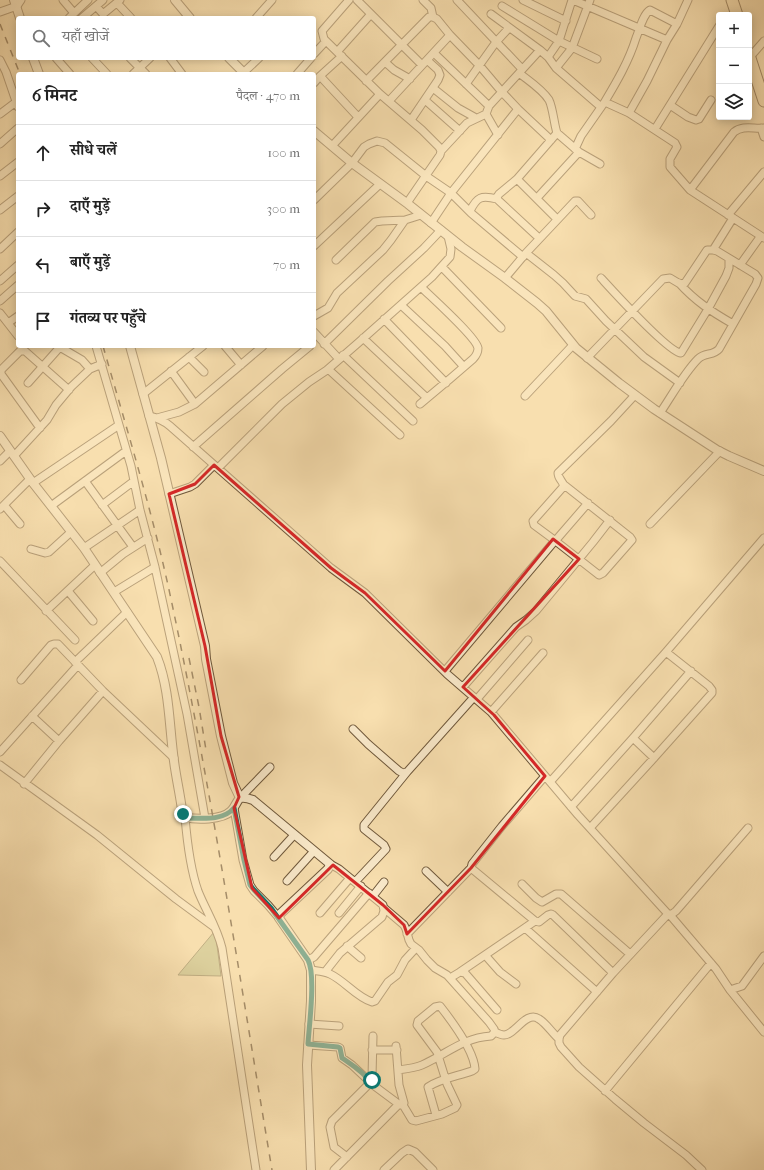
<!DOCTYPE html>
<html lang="hi">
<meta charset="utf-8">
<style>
body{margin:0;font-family:"IM FELL French Canon","Noto Serif Devanagari",serif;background:#f6f6f6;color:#222}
.controls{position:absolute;right:12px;top:12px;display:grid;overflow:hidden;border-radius:4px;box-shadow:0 2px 10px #0003}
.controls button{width:36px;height:36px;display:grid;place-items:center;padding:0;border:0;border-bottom:1px solid #e0e0e0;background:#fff;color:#222;font:20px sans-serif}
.stop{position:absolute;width:12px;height:12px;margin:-9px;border:3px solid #0f766e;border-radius:50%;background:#fff}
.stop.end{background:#0f766e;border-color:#fff;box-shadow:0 1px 4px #0008}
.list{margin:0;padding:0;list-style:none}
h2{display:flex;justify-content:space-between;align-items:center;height:52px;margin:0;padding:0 16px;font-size:17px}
h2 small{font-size:13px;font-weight:400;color:#767676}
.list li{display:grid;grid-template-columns:26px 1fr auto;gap:12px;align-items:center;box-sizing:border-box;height:56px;padding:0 16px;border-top:1px solid #e0e0e0}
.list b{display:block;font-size:15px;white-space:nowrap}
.list em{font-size:13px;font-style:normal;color:#767676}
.icon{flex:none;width:22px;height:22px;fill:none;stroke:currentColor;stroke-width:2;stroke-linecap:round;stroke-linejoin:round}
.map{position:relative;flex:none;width:764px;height:1170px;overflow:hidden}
.search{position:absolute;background:#fff;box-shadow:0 2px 10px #0003;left:16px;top:16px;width:300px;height:44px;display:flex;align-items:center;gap:10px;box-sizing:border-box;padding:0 14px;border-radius:4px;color:#767676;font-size:15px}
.panel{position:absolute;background:#fff;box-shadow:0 2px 10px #0003;left:16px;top:72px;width:300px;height:276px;border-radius:4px}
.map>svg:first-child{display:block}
.green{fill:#bdc28b;stroke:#7f7650}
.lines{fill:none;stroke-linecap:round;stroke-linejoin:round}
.minor-casing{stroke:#6f583b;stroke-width:9}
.tertiary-casing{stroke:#6f583b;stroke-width:10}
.trunk-casing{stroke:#412b14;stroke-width:13}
.minor{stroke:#faeacb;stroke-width:7}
.tertiary{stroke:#faeacb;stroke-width:8}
.trunk{stroke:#f8dfaf;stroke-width:11}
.rail{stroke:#412b14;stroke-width:1.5;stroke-dasharray:7 7;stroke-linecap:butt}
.route{stroke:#0f766e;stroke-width:5}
.marked{fill:none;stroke:#d62828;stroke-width:3;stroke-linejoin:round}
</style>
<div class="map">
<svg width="764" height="1170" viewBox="0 0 764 1170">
<rect width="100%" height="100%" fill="#f8dfaf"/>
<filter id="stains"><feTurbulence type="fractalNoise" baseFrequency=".005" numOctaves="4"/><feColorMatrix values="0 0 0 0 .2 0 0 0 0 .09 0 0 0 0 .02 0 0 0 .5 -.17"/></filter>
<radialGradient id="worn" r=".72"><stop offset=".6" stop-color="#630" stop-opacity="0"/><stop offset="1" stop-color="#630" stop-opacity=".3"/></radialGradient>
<path class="green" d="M 214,932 L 216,938 L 221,976 L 178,975 Z"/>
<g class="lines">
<defs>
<path id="minor" d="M 63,0 L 74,13
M 349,0 L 322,31 L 324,39 L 380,94 L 422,130 L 439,147 L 441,151 L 440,155 L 407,203
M 357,0 L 422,65
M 423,0 L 431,8 L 433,17
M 457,0 L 522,69
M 523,0 L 566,21
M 573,0 L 667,40
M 117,3 L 131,18
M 96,6 L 103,14 L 120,0
M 502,6 L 559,41 L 597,59
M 0,12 L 17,6 L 21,0
M 491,14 L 540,50 L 548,57 L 556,68 L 601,107
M 69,18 L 88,0
M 82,18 L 103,0
M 256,18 L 272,0
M 337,52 L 371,14
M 434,53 L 489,106
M 314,54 L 326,41
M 548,57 L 559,41 L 572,0
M 750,57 L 764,41
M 56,58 L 70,74
M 92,58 L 107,74
M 130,58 L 146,74
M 170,58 L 182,74
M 0,60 L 6,72 L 18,107
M 385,62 L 394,70 L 410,79
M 556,68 L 572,48 L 590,0
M 519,73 C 529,81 542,89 549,100 C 553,108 554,124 557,133
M 133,74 L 150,58
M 242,74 L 259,58
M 297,74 L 311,58
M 320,76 L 358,117
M 366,81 L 429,17 L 433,17 L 437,19 L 450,35 L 480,66 L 502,92 L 518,109 L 451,193 L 431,223
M 314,83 L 320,76 L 342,56
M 466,84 L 496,42 L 509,28
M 433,88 L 458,108 L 476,118
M 425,100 L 460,131
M 389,101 L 450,35
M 604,103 C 616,83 629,61 636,38 C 639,31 643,14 650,10 L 677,24
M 670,105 L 688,117 L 696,120 L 699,119 L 711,100
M 518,109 L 551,140
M 629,113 L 647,81 L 667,40 L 677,24 L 688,0
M 0,114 L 16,102
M 486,114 L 498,135
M 411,120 L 438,80 L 440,75 L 438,70 L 427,60
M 761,128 L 764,137
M 655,129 L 719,26
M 0,144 L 18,128
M 332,146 L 380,94
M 575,149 L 581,136 L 604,103 L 607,103 L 629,113 L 675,143 L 677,147 L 670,159 L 670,167 L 690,190 L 764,238
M 441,151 L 467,123 L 486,114 L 489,106 L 540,50
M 0,176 L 18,162
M 517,179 L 557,219
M 690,190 L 734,132 C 743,125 753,129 764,128
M 537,198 L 579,152
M 314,200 L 352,163 L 364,147 L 369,144 L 377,141 L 385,143 L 426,176 L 451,193 L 471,213 L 523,257
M 0,210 L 18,196
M 470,211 C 477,197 481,195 497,199
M 728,215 L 764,172
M 539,238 L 498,200 L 497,197 L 499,194 L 517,179 L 557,133 L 579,152 L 600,164
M 314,246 L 380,184
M 0,249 L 18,232
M 713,250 L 733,218
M 526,253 L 554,275 L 563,283 L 575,296 L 586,299 L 606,321 L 644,357 L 680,383
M 336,260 L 375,222 L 382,221 L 405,220
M 740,265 L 760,237
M 442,267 L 501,328
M 505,278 L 526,253 L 575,201 L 578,201 L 591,215
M 601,278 C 613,291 668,352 681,353 L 708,309 L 726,276 L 729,268 L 729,259
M 0,281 L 18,265
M 679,283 C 695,301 712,312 733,324
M 0,301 L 18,285
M 401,305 L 445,346 L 464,367
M 0,313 L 18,336
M 314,316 L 328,308 L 337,293 L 383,250 L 391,240 L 405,220 L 421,215
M 384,319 L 446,383
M 8,323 L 18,316
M 314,332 L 339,359
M 363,338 L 427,398
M 324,344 L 388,281 L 424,248 L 441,230
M 58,346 L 82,360 L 90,369
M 96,346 L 131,466 L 140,510 L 155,567 L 187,714 L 205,818
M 225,346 L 241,365
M 343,355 L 413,421
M 189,357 L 204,372
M 587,358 L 663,279 L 670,278 L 680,284 L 685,283 L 707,250 L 713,250 L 717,251 L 755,274 L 758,278 L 756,284 L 719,349 C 713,356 705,352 698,359 C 684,373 671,397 660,413
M 328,369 L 400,435
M 171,371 L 195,404
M 28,383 L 60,347
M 143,394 L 203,346
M 525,396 L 573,345
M 420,404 L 451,378 L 473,359 C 476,356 478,353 478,348 C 476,337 431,297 421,287
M 149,416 C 158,418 163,420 170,426 L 331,568 L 365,593 L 447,674 L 491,712 L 578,815 L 668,914 L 672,914 L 676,911 L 748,828
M 157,418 L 179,412 L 195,404 L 263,346
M 40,428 L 1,374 L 1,371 L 2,369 L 20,351 L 25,351 L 69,390
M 193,447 L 282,369 L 310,346
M 14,456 L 47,420 L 56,405 L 71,387 L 90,369 L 102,364
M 0,461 L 10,451
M 218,468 L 282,404 L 309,382 L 327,370 L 358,343 L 432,277 L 450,257 L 451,249 L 448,236
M 85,481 L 133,547
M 33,483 L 119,425
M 169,494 L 190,487 L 195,484 L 214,465
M 4,505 L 20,524
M 102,505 L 134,481
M 51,506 L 126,451
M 0,509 L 30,479
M 650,524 L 720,451
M 553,539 L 599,575 L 603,573 L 632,540 L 630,537 L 563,484
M 556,540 L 588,503
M 84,548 L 140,510
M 31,549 L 45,553 L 49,552 L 71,532
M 0,561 L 75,640
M 100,573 L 123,554 L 148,538
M 68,591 L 93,621
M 114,592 L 155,567
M 46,611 L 95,565
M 75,662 L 127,612
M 445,671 L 553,543 L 553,539 L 534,525 L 533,521 L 564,486 C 563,481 558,479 558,473 L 611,421 L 635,395
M 21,680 L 51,645 L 54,644 L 58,644 L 103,691 L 174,758
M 463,687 L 516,627 L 526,620 L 536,611 L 593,542 L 610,520
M 477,699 L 528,640
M 491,712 L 543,653
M 32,716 L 59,741
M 353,729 L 368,744 L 399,771 L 403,773 L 407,772 L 474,697
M 633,738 L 654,758
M 0,752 L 78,665
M 0,765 L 97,835 L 176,899 L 214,927
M 545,776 L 502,826 L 472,864 L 471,868 L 535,921 L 539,922 L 548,915 L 551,914 L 553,915 L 613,973
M 550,782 L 666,652 L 764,538
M 24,784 L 59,741 L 103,691
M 240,798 L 270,767
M 571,807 L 633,738 L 691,671
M 234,808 L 243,860 L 250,885 L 254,891 L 268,905 L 279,918
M 185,817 C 187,841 190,868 198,891 C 206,911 217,927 222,948 L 256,1170
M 590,828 L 654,758 L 712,693 L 712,690 L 709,686 L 666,652
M 274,857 L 294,835
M 426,871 L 448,892
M 287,881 L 314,851
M 355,882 L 386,849 L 384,845 L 364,829 L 364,825 L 407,772
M 522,884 L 536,898 L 542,902 L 556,894 L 561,894 L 630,954
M 373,896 L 384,882
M 384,908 L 404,925 L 406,929 L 409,940 L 411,944 L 419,950 L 427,960 L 435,968 L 447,975 L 489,1022 L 494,1029 L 495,1032 L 491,1036 C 462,1038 447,1054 422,1065 C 415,1068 406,1069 398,1070
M 320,913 L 350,878
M 339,913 L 361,886
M 668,914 L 613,973 L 560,1035 L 559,1039 L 559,1043 L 561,1047 L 579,1067 L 615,1099 L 644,1123 L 686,1155 L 702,1170
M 670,915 L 716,969 L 730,990 L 764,1032
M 525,928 L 597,992
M 407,934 L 471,868
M 347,946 L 361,958
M 485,955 L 500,972 L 516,984
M 308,960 L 314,957 L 369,893
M 311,970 C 317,971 324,971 330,974 C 345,981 356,997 372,1002 L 375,1001 L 388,982 L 397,975 L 405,960 L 416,948
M 325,972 L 340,953 L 382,917 L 384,911 L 383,905 L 339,869 L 330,864
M 460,972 L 535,921
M 450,978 L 460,972 L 465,973 L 497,1010
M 730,990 L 742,986 L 764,956
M 309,1024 L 339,1026
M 495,1032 C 497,1033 501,1035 504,1035 C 515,1035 526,1010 539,1019 C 546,1023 552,1033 559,1039
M 308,1045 L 338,1047 L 340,1048 L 342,1058 L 352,1065 L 369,1081 L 369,1084 L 332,1121 L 330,1127 L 334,1147 L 347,1157
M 396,1046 L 399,1085 L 404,1103 L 403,1105 L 412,1120 L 416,1121 L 442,1114 L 455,1108 L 457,1105 L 447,1084 L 437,1052 L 417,1025 L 418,1021 L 435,1007 L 440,1006 C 451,1020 474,1051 475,1069 L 472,1071 C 458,1076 439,1079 428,1087 L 436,1115
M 372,1050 L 397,1050
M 369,1082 L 400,1105 L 403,1105
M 371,1083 L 372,1077 L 373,1036
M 605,1091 L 711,963
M 334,1170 L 399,1104
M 384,1170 L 402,1153 L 408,1149 L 415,1152 L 433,1170"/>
<path id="tertiary" d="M 14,0 L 20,18
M 175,0 L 190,18
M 33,58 L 39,74
M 229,58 L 245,74
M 314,131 L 352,163 L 408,204 L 462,247 L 505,278 L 537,303 L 546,311 L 576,348 L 619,383 L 654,409 L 717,450 L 729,456 L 764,471
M 130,346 L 161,458 L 205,646 L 206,659 L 221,736 L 233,783 L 240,798
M 0,436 L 33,483 L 84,548 L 157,657 C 170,690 169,726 174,761 C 176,777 180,794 182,810 L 185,817 C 196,820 222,820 231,811 C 235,808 236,802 240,798 C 244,797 248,798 253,800 L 330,864 L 328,869 L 280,914 L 279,918 L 308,960 L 311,970 L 311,1001 L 307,1065 L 311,1170"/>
<path id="trunk" d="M 732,0 L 737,15
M 749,55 L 764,101"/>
</defs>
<use href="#minor" class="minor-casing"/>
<use href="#tertiary" class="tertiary-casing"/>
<use href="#trunk" class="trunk-casing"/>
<use href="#minor" class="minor"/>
<use href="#tertiary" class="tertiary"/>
<use href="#trunk" class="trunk"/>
<path class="rail" d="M 0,24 L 20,74
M 103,346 C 127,430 153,514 171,599 C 211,788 240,980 272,1170
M 189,658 L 199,707 L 206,750"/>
</g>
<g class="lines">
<path class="route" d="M 183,814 L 185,817 L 188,818 C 203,818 223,821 234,808 L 244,860 L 250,885 L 254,890 L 271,908 L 308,960 C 316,975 309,1026 308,1044 L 338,1047 L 340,1048 L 342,1058 C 352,1065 364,1072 371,1083 L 372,1080"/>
</g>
<path d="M0 0H764V1170H0ZM 214,465 L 331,568 L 365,593 L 445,671 L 553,539 L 579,559 L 463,687 L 494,715 L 545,776 L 471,868 L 407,934 L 404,925 L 383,905 L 333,865 L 279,918 L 252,888 L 234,808 L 239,797 L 221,736 L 205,646 L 169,494 L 195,484 Z" fill="#f8dfaf" fill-opacity=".55" fill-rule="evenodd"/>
<path class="marked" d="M 214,465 L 331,568 L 365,593 L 445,671 L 553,539 L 579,559 L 463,687 L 494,715 L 545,776 L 471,868 L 407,934 L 404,925 L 383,905 L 333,865 L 279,918 L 252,888 L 234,808 L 239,797 L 221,736 L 205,646 L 169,494 L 195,484 Z"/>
<rect width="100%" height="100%" filter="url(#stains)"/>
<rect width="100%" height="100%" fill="url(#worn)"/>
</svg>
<div class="controls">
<button>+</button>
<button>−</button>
<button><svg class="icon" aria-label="layers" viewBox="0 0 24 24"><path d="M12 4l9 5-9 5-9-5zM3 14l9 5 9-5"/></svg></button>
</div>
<div class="stop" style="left:372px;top:1080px"></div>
<div class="stop end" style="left:183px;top:814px"></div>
<div class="search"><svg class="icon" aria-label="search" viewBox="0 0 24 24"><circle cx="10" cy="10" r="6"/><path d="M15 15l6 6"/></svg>यहाँ खोजें</div>
<section class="panel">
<h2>6 मिनट<small>पैदल · 470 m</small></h2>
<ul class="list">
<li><svg class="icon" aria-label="ahead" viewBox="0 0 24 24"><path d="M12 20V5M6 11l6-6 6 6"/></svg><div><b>सीधे चलें</b></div><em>100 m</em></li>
<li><svg class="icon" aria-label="right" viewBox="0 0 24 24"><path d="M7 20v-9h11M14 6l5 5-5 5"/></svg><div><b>दाएँ मुड़ें</b></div><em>300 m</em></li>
<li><svg class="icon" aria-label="left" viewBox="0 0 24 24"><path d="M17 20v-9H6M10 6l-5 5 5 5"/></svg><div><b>बाएँ मुड़ें</b></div><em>70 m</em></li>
<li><svg class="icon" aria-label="arrive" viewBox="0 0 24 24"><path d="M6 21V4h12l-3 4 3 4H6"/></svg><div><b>गंतव्य पर पहुँचे</b></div></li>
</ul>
</section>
</div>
